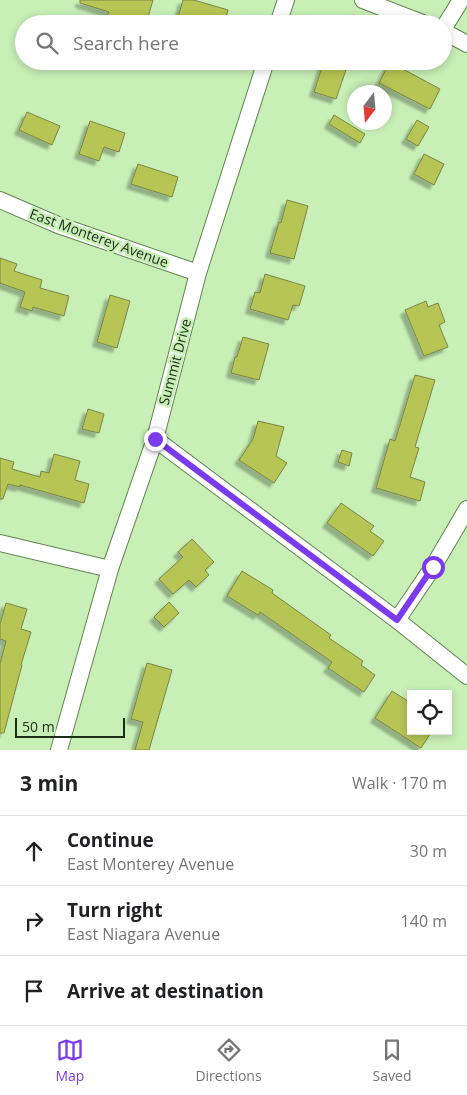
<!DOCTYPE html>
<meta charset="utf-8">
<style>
body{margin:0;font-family:"Open Sans",sans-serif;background:#f6f6f6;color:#202124}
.controls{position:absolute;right:15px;bottom:15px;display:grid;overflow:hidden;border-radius:0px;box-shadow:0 2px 8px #0003}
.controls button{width:45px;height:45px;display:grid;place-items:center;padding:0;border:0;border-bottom:1px solid #e0e0e0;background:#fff;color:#202124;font:25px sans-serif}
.compass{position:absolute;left:347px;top:85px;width:45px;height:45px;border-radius:50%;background:#fff;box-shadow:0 2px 8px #0003;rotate:196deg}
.scale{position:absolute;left:15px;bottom:12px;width:110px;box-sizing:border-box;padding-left:5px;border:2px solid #1d2c16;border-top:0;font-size:14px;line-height:18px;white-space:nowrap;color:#1d2c16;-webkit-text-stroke:4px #c7efb6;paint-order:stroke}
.stop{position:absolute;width:15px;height:15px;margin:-11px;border:4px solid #7c3aed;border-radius:50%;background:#fff}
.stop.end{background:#7c3aed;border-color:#fff;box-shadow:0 1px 5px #0008}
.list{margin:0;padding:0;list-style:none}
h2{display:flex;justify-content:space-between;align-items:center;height:65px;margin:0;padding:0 20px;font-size:21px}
h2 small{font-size:16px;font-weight:400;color:#757577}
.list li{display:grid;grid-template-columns:32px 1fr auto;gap:15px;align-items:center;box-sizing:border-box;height:70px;padding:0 20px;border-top:1px solid #e0e0e0}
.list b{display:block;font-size:19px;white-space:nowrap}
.list p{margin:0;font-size:16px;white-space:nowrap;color:#757577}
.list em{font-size:16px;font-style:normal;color:#757577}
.icon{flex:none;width:28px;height:28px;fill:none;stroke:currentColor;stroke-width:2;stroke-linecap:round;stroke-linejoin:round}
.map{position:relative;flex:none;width:467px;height:750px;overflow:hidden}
.search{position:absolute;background:#fff;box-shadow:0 2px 8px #0003;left:15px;right:15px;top:15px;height:55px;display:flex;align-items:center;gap:12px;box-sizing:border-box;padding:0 18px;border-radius:28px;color:#757577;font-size:19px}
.sheet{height:275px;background:#fff}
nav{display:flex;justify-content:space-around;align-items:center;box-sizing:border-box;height:70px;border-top:1px solid #e0e0e0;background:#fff;font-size:14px;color:#757577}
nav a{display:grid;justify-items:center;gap:2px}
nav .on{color:#7c3aed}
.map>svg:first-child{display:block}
.building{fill:#b6c553;stroke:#7b8546;filter:url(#shadow)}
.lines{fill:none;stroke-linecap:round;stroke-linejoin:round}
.minor-casing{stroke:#618550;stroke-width:18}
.minor{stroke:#fff;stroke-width:16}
.route{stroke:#7c3aed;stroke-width:6}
.labels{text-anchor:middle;stroke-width:5;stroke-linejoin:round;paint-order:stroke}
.street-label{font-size:14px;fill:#1d2c16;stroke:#c7efb6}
</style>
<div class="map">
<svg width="467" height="750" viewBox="0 0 467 750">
<defs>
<filter id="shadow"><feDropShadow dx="-4.5" dy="4.5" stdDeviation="1" flood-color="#0004"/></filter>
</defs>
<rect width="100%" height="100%" fill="#c7efb6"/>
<path class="building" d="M 80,0 L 153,0 L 146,24 L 131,24 L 107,16 L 109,12 L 80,3 Z
M 183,0 L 194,0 L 228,10 L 224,24 L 176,24 Z
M 324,61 L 349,61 L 336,99 L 314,92 Z
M 390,62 L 440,89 L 430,109 L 379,83 Z
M 27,112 L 60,126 L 52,145 L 19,130 Z
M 334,115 L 365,134 L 360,143 L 329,124 Z
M 417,120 L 429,127 L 418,146 L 406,139 Z
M 90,121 L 125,133 L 119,152 L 104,147 L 99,161 L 79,154 Z
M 424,154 L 444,164 L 434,185 L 414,174 Z
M 138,164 L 178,177 L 172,197 L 131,184 Z
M 287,200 L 308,206 L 294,259 L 270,253 L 279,222 L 281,223 Z
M 0,258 L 17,264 L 14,271 L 42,280 L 40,288 L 69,296 L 64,316 L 33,307 L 32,311 L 20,307 L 25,292 L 0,283 Z
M 265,274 L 305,286 L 299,306 L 293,305 L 288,320 L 250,309 L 255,292 L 260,293 Z
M 110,295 L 130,301 L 117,348 L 97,342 Z
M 426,301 L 428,307 L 438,303 L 445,322 L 439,325 L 448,347 L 424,356 L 405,310 Z
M 243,337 L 269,344 L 259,380 L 231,373 L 235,357 L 237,357 Z
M 415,375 L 435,380 L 415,447 L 419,448 L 410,477 L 425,482 L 420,501 L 376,488 L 390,439 L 395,441 Z
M 88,409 L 104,414 L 99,433 L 82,429 Z
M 258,421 L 284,427 L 276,456 L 287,463 L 274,483 L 239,460 L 253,439 Z
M 342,450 L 352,453 L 349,466 L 338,462 Z
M 54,454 L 80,461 L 75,480 L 89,484 L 84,503 L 20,485 L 20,487 L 8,484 L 3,499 L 0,499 L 0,458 L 14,462 L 12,469 L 40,477 L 41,471 L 49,473 Z
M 341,503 L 374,526 L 370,531 L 384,541 L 373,556 L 327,523 Z
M 192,539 L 214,562 L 205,570 L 209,575 L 196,587 L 189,580 L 173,594 L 159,579 L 183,557 L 178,552 Z
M 242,571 L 273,590 L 272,593 L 331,635 L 329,638 L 363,661 L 361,665 L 375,675 L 364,692 L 328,668 L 332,662 L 260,612 L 258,615 L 227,596 Z
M 169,602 L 179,613 L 164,627 L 154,617 Z
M 6,603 L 27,609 L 21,629 L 31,632 L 21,665 L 22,665 L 4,733 L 0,733 L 0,664 L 6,641 L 0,639 L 0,624 Z
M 147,663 L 172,670 L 149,750 L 135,750 L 143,722 L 131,719 Z
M 392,691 L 411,703 L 411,731 L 432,731 L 421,748 L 375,718 Z"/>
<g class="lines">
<defs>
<path id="minor" d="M 363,0 L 425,24
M 278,24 L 286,0
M 443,29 L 461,0
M 443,31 L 467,44
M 0,200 L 58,225 L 198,273
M 155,439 L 397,620 L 467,676
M 0,543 L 110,569
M 397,620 L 433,567 L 467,509
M 59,750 L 110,569 L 155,439 L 198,273 L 266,61"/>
</defs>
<use href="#minor" class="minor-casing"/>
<use href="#minor" class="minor"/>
</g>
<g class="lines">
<path class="route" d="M 155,439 L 397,620 L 433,567"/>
</g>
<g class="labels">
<g class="street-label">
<text transform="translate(99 238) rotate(20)" y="5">East Monterey Avenue</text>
<text transform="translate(175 362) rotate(-75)" y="5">Summit Drive</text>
</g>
</g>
</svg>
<div class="controls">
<button><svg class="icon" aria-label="locate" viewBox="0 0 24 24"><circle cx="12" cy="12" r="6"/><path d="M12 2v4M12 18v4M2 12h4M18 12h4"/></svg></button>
</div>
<svg class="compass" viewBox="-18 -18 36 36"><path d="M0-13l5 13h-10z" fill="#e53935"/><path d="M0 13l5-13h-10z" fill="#757577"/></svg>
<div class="scale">50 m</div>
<div class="stop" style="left:433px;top:567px"></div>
<div class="stop end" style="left:155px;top:439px"></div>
<div class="search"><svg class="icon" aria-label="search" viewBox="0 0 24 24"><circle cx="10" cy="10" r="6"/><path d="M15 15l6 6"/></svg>Search here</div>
</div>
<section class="sheet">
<h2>3 min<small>Walk · 170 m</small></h2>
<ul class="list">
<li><svg class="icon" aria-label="ahead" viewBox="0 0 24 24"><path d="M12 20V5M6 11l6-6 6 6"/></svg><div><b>Continue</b><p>East Monterey Avenue</p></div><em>30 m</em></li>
<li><svg class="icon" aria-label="right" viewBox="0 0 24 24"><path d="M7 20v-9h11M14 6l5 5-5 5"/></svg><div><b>Turn right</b><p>East Niagara Avenue</p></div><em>140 m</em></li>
<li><svg class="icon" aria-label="arrive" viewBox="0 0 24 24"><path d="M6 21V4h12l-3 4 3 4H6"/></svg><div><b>Arrive at destination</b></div></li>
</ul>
</section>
<nav>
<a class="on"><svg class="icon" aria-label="map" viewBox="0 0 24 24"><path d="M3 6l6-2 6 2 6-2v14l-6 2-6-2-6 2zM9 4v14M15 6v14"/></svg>Map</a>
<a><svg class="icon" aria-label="directions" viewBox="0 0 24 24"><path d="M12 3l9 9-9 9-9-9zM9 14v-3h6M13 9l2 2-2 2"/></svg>Directions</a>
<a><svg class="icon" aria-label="saved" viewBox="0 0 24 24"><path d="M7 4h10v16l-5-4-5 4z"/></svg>Saved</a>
</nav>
